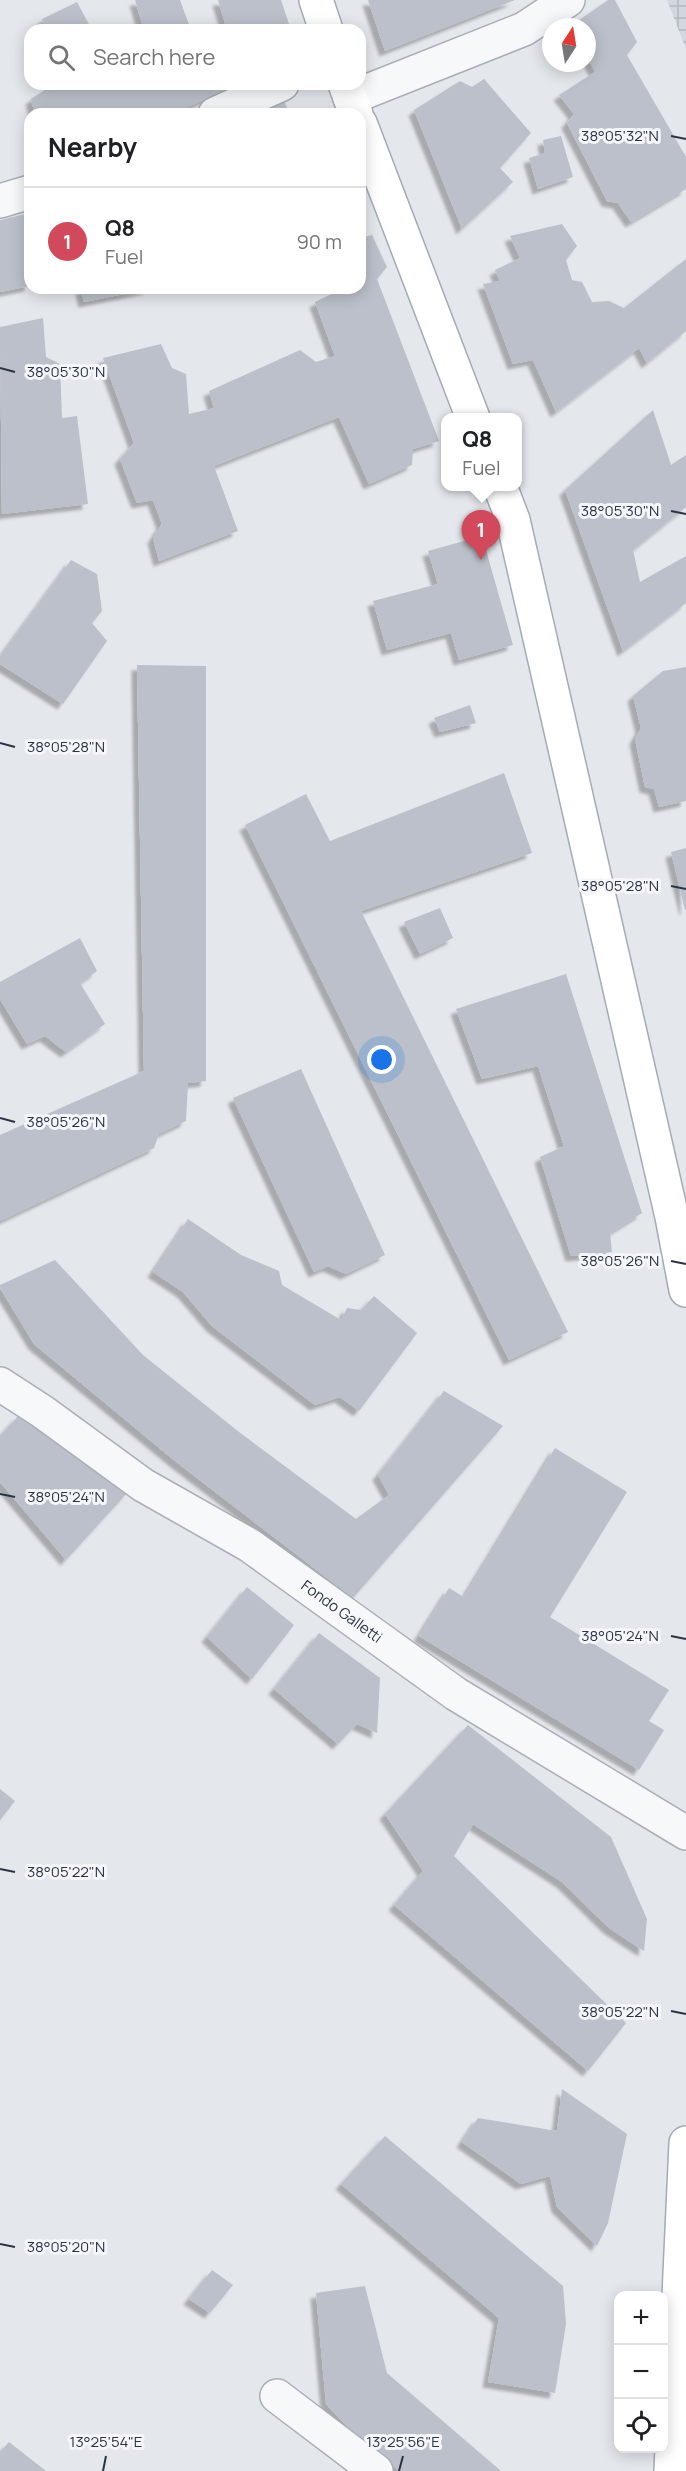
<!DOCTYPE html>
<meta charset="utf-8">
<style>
body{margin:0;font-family:Manrope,sans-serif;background:#f6f6f6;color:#202124}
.controls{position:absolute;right:18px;bottom:18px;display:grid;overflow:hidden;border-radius:12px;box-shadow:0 3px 15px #0003}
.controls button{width:54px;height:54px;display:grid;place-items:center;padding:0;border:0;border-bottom:2px solid #e0e0e0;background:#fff;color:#202124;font:30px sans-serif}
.compass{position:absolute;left:542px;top:18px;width:54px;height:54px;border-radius:50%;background:#fff;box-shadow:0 3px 15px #0003;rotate:12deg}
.you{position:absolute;left:382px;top:1060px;width:21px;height:21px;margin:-15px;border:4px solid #fff;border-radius:50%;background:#1a73e8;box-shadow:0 0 0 9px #1a73e833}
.badge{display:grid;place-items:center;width:39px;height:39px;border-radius:50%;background:#d1495b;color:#fff;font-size:20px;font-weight:700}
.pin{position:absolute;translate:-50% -50px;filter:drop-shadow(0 2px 3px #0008)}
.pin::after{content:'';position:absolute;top:32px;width:21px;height:18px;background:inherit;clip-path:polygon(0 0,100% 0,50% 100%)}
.popup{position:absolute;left:441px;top:413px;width:81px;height:78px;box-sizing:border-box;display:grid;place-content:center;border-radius:12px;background:#fff;filter:drop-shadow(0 2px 4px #0005);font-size:20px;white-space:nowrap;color:#757577}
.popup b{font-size:22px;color:#202124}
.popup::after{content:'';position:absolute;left:50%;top:100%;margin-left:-12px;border:12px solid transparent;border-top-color:#fff}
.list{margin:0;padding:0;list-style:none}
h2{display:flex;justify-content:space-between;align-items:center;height:78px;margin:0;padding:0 24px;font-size:26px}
h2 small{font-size:20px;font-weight:400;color:#757577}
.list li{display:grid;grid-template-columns:39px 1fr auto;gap:18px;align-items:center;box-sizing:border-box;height:108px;padding:0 24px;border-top:2px solid #e0e0e0}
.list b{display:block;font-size:22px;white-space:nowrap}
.list p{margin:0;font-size:20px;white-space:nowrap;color:#757577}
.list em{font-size:20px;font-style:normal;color:#757577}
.icon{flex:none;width:33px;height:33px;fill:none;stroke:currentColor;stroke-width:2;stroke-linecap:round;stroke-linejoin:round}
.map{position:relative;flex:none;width:686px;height:2471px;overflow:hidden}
.search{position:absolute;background:#fff;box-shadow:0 3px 15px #0003;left:24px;top:24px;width:342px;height:66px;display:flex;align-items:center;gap:15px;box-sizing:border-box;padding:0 21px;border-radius:18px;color:#757577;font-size:22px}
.panel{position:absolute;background:#fff;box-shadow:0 3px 15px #0003;left:24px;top:108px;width:342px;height:186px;border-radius:18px}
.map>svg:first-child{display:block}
.industrial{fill:url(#industrial-grid)}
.building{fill:#bbc0ca;filter:url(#shadow)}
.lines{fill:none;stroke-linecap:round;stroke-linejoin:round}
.minor-casing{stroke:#a9aeb7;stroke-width:36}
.major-casing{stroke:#a3abb8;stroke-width:36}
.minor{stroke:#f7f8fa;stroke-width:33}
.major{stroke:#fff;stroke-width:33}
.ticks{fill:none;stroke:#2b3445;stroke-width:2}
.labels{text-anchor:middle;stroke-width:6;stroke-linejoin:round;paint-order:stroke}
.street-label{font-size:15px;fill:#2b3445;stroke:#f4f6f9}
.ticks-label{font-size:15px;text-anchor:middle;fill:#2b3445;stroke:#f4f6f9;stroke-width:6;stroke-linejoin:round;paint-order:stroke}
</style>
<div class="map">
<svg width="686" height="2471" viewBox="0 0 686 2471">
<defs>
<pattern id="industrial-grid" width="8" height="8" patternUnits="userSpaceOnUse" patternTransform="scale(1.5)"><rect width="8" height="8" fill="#d2d6de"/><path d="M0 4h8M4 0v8" fill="none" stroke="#b4b8c0"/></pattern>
<filter id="shadow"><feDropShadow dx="-5.5" dy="5.5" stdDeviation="1.5" flood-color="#0004"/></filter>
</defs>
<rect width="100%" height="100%" fill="#e4e7ec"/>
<path class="industrial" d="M 667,0 L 686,0 L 686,49 Z"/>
<path class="building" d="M 135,0 L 180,0 L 191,30 L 144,30 Z
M 218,0 L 281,0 L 291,30 L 227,30 Z
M 368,0 L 515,0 L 385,51 Z
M 608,0 L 615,0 L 637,42 L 627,55 L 686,157 L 686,189 L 631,222 L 618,203 L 607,201 L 567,123 L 574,114 L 559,95 L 595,72 L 587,56 L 587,27 L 572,25 Z
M 77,2 L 92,30 L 46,30 L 42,19 Z
M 484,79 L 531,133 L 500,168 L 513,182 L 462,229 L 414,110 L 460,81 L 472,87 Z
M 54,84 L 237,84 L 173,114 L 35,114 L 31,99 Z
M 284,100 L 289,114 L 247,114 Z
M 561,136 L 573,177 L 538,189 L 529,158 L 545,153 L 543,140 Z
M 30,213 L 30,286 L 0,292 L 0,220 Z
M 562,224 L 577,246 L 566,260 L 572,280 L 582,282 L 592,302 L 609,301 L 624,308 L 686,259 L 686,331 L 647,363 L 639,348 L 556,412 L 533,360 L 513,364 L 483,284 L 500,281 L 495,270 L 520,258 L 510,236 Z
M 372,235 L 387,267 L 377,279 L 439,441 L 413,449 L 412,465 L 369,484 L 339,417 L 214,466 L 238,531 L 159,561 L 153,538 L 162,524 L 153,500 L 137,503 L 120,459 L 134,443 L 103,358 L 161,344 L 172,368 L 186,374 L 189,414 L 214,408 L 209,391 L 300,350 L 316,362 L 335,356 L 315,302 L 340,290 L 339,288 L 360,288 L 360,238 Z
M 81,288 L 149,288 L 149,289 L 84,302 Z
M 43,318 L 46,357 L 60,364 L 62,418 L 77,416 L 88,504 L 2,514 L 0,327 Z
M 653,410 L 671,465 L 686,455 L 686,507 L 633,550 L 640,582 L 686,556 L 686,603 L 623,651 L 565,490 Z
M 482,536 L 513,645 L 459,660 L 451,633 L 387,650 L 373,601 L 438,584 L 428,551 Z
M 71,560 L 97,574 L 102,611 L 92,623 L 107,641 L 63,704 L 0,664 L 0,657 Z
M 137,665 L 206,666 L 206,1081 L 188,1083 L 186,1121 L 159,1134 L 154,1148 L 0,1221 L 0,1135 L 144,1071 Z
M 686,667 L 686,801 L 659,807 L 654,789 L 645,787 L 635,739 L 641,728 L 633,696 L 663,671 Z
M 470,705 L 476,723 L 440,732 L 434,718 Z
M 504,773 L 532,853 L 361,911 L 568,1332 L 509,1360 L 245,825 L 306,794 L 330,841 Z
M 686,848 L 686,909 L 685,910 L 671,852 Z
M 440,908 L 453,938 L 420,954 L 404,922 Z
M 80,938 L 97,971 L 80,983 L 105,1024 L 66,1052 L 45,1036 L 27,1044 L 0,999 L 0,982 Z
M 566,974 L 642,1213 L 610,1233 L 612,1252 L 571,1256 L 540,1157 L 564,1146 L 538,1066 L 482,1079 L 456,1009 Z
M 301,1069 L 385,1255 L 346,1274 L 328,1266 L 314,1272 L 233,1098 Z
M 188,1219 L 241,1255 L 279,1271 L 282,1285 L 341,1320 L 347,1308 L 361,1310 L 374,1296 L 417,1333 L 359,1411 L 340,1397 L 315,1405 L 212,1326 L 183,1292 L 153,1272 Z
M 55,1260 L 143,1355 L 239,1432 L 356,1519 L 389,1495 L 378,1475 L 444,1391 L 503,1426 L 353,1598 L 175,1461 L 34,1344 L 0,1288 L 0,1285 Z
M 19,1415 L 128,1492 L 66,1560 L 0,1482 L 0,1436 Z
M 555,1448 L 627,1492 L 550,1617 L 669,1690 L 649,1721 L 664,1730 L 639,1770 L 419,1636 L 449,1588 L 464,1597 Z
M 247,1587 L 294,1625 L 252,1679 L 207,1637 Z
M 319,1633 L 380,1678 L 377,1733 L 357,1724 L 338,1744 L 274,1689 Z
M 468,1725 L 611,1837 L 647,1919 L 644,1951 L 609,1928 L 562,1882 L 473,1824 L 454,1856 L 626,2023 L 588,2071 L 394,1905 L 423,1871 L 385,1814 Z
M 0,1789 L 15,1801 L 0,1820 Z
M 562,2089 L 627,2134 L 608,2223 L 597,2246 L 557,2207 L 550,2176 L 521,2184 L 462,2142 L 478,2118 L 557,2131 Z
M 385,2136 L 563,2286 L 566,2324 L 555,2393 L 488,2382 L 499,2318 L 341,2184 Z
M 212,2270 L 233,2285 L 210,2313 L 189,2299 Z
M 365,2286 L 387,2373 L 501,2471 L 400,2471 L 361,2441 L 326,2404 L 316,2293 Z
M 9,2442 L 46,2471 L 0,2471 L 0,2452 Z"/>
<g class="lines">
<defs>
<g id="minor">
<path d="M 350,98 L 524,29 L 568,0"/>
<path d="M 215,114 L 282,84"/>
<path d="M 0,201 L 30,192"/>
<path id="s1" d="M 0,1384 L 43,1412 L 143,1485 L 249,1545 L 456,1694 L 686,1833"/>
<path d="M 277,2396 L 376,2471"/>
</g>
<path id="major" d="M 316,0 L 326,30
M 345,84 L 356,114
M 360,123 L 473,418
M 500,486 L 513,520 L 672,1217 L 686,1290
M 671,2471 L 686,2143"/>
</defs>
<use href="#minor" class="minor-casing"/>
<use href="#major" class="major-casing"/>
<use href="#minor" class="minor"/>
<use href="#major" class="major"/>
</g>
<path class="ticks" d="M 671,136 L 686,139M 0,368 L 15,372M 671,511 L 686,514M 0,743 L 15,747M 671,886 L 686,889M 0,1118 L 15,1122M 671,1261 L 686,1264M 0,1494 L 15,1497M 671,1636 L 686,1639M 0,1869 L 15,1872M 671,2011 L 686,2014M 0,2244 L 15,2247M 103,2471 L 106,2456M 399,2471 L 403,2456"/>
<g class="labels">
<g class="street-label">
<text dy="5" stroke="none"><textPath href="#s1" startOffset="411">Fondo Galletti</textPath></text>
</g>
</g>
<g class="ticks-label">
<text x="620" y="141">38°05'32"N</text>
<text x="66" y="377">38°05'30"N</text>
<text x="620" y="516">38°05'30"N</text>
<text x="66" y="752">38°05'28"N</text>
<text x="620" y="891">38°05'28"N</text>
<text x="66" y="1127">38°05'26"N</text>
<text x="620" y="1266">38°05'26"N</text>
<text x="66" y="1502">38°05'24"N</text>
<text x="620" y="1641">38°05'24"N</text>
<text x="66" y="1877">38°05'22"N</text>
<text x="620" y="2017">38°05'22"N</text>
<text x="66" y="2252">38°05'20"N</text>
<text x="106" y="2447">13°25'54"E</text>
<text x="403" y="2447">13°25'56"E</text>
</g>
</svg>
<div class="controls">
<button>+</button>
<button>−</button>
<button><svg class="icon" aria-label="locate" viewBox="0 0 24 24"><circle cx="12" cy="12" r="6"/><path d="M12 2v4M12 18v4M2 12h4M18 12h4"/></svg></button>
</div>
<svg class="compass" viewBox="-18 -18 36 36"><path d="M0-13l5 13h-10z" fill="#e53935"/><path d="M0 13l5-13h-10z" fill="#757577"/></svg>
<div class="you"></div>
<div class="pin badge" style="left:481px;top:560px">1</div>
<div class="popup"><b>Q8</b>Fuel</div>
<div class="search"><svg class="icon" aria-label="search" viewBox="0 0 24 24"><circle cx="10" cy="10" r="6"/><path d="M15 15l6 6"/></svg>Search here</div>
<section class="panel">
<h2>Nearby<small></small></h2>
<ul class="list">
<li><span class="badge">1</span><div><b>Q8</b><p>Fuel</p></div><em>90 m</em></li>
</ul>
</section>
</div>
